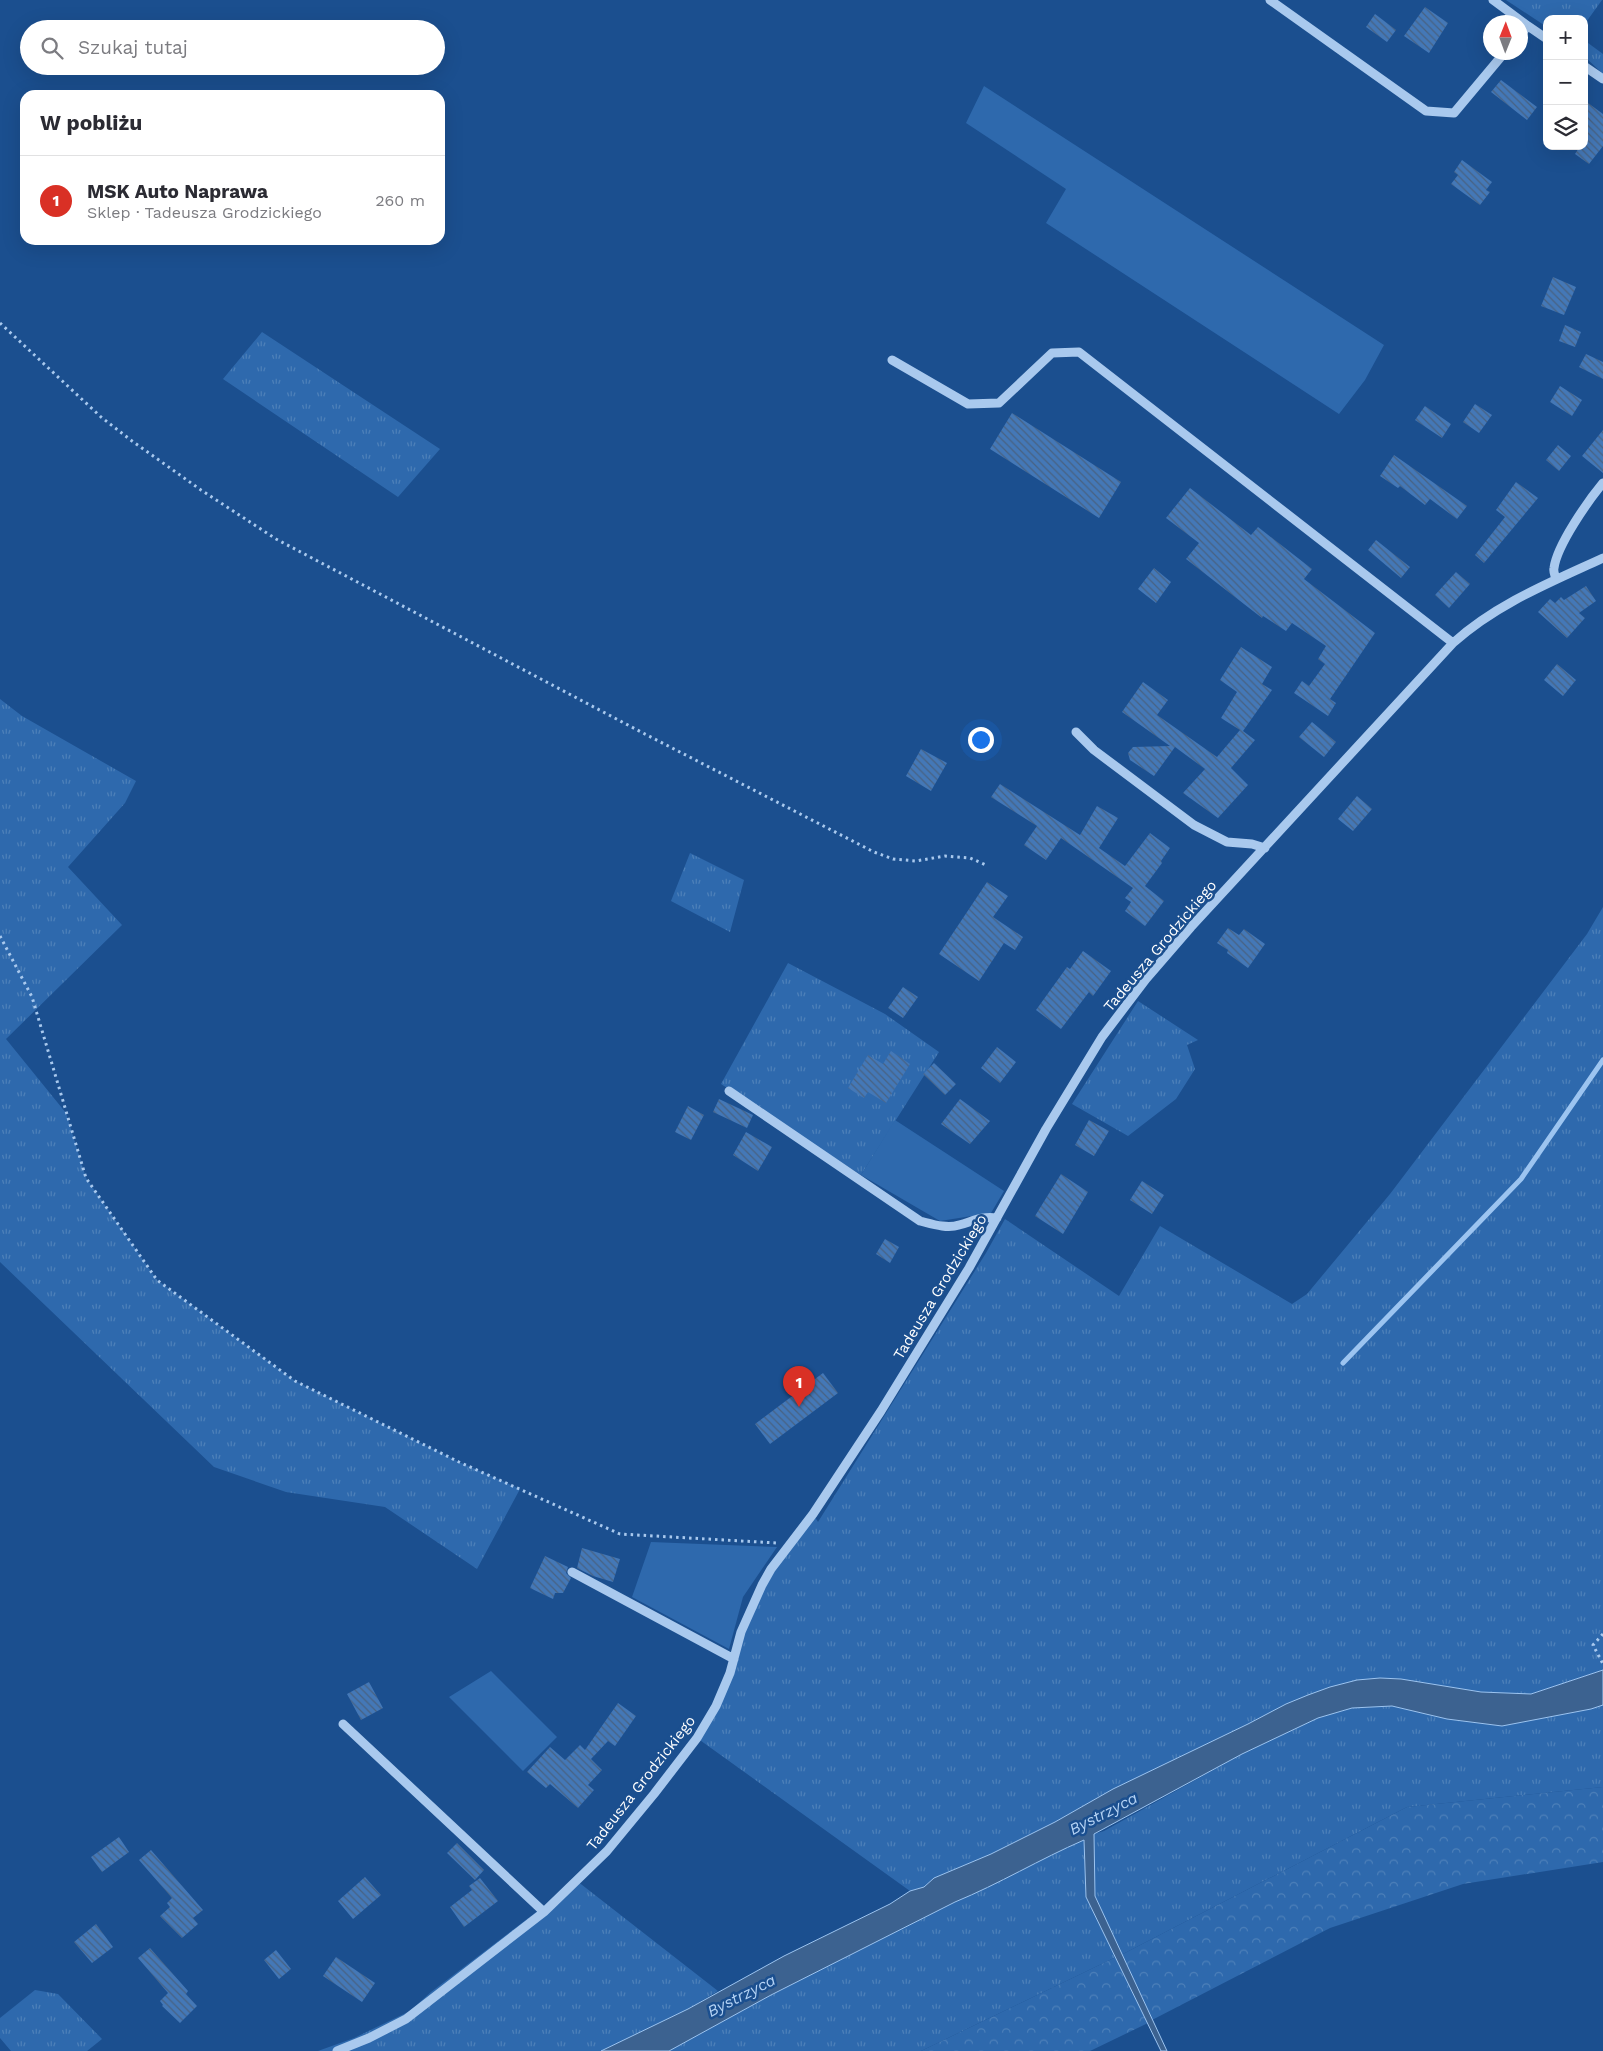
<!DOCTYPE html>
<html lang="pl">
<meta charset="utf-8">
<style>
body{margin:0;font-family:"Work Sans",sans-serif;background:#f7f7f7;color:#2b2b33}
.controls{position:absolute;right:15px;top:15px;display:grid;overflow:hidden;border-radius:10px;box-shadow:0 5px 20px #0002}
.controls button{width:45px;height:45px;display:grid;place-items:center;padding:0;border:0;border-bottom:1px solid #e1e1e2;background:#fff;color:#2b2b33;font:25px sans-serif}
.compass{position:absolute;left:1483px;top:15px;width:45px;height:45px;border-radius:50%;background:#fff;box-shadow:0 5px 20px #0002;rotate:1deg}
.you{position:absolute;left:980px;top:739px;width:18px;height:18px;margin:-12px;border:4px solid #fff;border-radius:50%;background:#1a73e8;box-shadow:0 0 0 8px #1a73e833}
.badge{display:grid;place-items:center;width:32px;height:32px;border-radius:50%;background:#d93025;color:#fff;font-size:16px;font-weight:700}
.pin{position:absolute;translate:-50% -41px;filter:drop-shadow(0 1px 2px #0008)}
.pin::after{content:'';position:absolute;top:26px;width:18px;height:15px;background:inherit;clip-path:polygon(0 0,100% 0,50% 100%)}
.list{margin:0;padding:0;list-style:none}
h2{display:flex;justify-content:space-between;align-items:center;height:65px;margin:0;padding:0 20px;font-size:21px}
h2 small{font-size:16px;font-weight:400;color:#7c7c81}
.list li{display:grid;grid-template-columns:32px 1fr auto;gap:15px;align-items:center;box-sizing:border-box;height:90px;padding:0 20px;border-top:1px solid #e1e1e2}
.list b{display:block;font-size:19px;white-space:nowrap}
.list p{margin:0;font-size:16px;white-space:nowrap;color:#7c7c81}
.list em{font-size:16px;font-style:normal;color:#7c7c81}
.icon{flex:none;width:28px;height:28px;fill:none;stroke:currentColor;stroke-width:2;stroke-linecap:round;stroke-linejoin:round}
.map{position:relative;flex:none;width:1603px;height:2051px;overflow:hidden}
.search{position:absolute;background:#fff;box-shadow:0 5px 20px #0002;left:20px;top:20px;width:425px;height:55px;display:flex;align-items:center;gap:12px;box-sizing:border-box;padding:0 18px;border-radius:28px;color:#7c7c81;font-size:19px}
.panel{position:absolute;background:#fff;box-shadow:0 5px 20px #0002;left:20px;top:90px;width:425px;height:155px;border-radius:15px}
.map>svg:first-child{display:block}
.grass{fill:url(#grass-tufts)}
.forest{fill:url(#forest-crowns)}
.green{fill:#2e69ad}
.water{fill:#3c6290;stroke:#9cc4f0}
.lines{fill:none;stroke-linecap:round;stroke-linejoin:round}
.stream{stroke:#9cc4f0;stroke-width:5}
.building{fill:url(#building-back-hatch)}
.path{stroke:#a9c9ee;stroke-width:3;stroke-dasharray:2.5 4;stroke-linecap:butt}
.minor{stroke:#a9c9ee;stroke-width:9}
.labels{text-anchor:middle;stroke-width:5;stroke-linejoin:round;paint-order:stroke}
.street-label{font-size:15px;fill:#fff;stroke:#1b4f8f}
.water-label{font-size:16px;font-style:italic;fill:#b5d3f5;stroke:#1b4f8f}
</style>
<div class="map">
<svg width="1603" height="2051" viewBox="0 0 1603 2051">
<defs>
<pattern id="grass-tufts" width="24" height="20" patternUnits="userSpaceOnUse" patternTransform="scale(1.25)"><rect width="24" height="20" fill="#2e69ad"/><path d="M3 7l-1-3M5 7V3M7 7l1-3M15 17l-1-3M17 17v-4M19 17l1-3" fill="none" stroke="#4d80b9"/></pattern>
<pattern id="forest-crowns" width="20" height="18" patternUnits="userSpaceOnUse" patternTransform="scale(1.25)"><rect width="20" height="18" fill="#2e69ad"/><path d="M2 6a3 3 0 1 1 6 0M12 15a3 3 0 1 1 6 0" fill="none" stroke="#4d80b9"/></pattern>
<pattern id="building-back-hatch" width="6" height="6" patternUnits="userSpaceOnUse" patternTransform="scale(1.25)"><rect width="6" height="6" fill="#4478b7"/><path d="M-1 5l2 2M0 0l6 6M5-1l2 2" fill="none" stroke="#486282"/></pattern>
</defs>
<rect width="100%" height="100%" fill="#1b4f8f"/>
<path class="grass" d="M 1506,0 L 1602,0 L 1584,25 L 1584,19 L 1547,19 L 1547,27 Z
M 1584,40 L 1603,54 L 1603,74 L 1584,56 Z
M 262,332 L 440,449 L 398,497 L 223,379 Z
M 0,699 L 22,716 L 136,781 L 125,803 L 68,867 L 122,925 L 6,1039 L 66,1113 L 86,1178 L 157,1280 L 295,1381 L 459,1462 L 520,1489 L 477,1569 L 385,1507 L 286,1492 L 214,1467 L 0,1262 Z
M 690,853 L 744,880 L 730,932 L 671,901 Z
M 1603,907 L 1603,1670 L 1531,1694 L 1513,1694 L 1481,1692 L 1401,1679 L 1380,1678 L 1330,1687 L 1286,1704 L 1248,1724 L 1113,1789 L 1055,1822 L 991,1854 L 934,1878 L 924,1887 L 910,1891 L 697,1738 L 710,1718 L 762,1585 L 813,1514 L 818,1522 L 986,1253 L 1005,1219 L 1119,1296 L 1160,1226 L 1292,1304 L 1307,1294 L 1390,1194 L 1587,934 Z
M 788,963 L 885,1014 L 939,1052 L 861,1175 L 721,1084 Z
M 1138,1001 L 1198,1040 L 1187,1045 L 1195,1069 L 1176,1099 L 1128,1136 L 1072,1104 Z
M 1603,1705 L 1603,1787 L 1407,1807 L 1121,1955 L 1095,1896 L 1094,1834 L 1104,1831 L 1242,1754 L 1318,1718 L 1352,1708 L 1392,1706 L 1447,1719 L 1502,1726 L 1591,1709 Z
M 1084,1839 L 1086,1897 L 1116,1957 L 921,2051 L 669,2051 L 771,1995 L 955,1902 C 999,1884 1040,1859 1084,1839 Z
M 577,1881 L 718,1991 L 688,2009 L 601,2051 L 318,2051 L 354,2038 L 410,2011 L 431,1992 Z
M 35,1990 L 58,1994 L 102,2039 L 87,2051 L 11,2051 L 0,2038 L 0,2018 Z"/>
<path class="forest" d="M 1603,1787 L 1603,1862 L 1463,1884 L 1330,1928 L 1152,2020 L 1121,1955 L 1407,1807 Z
M 1116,1957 L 1148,2023 L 1090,2051 L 921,2051 Z"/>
<path class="green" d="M 984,86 L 1384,345 L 1365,380 L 1339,414 L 1046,223 L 1066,189 L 966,123 Z
M 895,1120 L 1004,1191 L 991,1213 L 940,1221 L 861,1175 Z
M 651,1542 L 777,1547 L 743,1597 L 729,1649 L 632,1597 Z
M 491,1671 L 557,1737 L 523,1771 L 449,1697 Z"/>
<path class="water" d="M 1603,1670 L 1603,1705 L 1591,1709 L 1502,1726 L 1447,1719 L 1392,1706 L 1352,1708 L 1318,1718 L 1242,1754 L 1094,1834 L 1095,1896 L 1167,2051 L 1161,2051 L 1086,1897 L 1084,1840 C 1040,1859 999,1884 955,1902 L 771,1995 L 669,2051 L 601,2051 L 688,2009 L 784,1956 L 890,1904 L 910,1891 L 924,1887 L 934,1878 L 991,1854 L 1055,1822 L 1113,1789 L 1248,1724 L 1286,1704 L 1308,1695 L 1330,1687 L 1357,1680 L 1380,1678 L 1401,1679 L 1481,1692 L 1531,1694 Z"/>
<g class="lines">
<path class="stream" d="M 1343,1363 L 1521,1179 L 1603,1060"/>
</g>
<path class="building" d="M 1425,7 L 1448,23 L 1429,53 L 1404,36 Z
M 1375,14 L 1396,30 L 1387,42 L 1366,27 Z
M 1501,80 L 1537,107 L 1527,120 L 1491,92 Z
M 1584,100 L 1603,114 L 1603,146 L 1589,164 L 1575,154 L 1580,146 L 1584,146 Z
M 1462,160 L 1492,182 L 1486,190 L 1490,192 L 1480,205 L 1451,184 L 1458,175 L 1454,172 Z
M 1553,277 L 1576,287 L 1564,315 L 1541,306 Z
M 1565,325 L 1581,332 L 1575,347 L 1559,341 Z
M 1586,354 L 1603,362 L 1603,379 L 1579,367 Z
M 1560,386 L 1582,400 L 1572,416 L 1550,402 Z
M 1475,404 L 1492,415 L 1479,433 L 1463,422 Z
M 1425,406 L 1451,424 L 1442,438 L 1415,420 Z
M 1012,413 L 1121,482 L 1099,518 L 990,449 Z
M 1603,430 L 1603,473 L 1582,456 Z
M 1558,445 L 1571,456 L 1559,471 L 1546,460 Z
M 1394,455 L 1467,506 L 1457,519 L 1430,499 L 1425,505 L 1400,486 L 1398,488 L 1380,476 Z
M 1516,482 L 1538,498 L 1484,563 L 1475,555 L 1505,517 L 1496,510 Z
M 1190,488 L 1251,535 L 1258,527 L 1312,569 L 1304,579 L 1375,633 L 1330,699 L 1336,703 L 1328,716 L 1294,693 L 1302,681 L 1309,686 L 1325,664 L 1318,659 L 1326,646 L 1292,623 L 1286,631 L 1263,616 L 1262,618 L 1186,559 L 1199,543 L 1166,518 Z
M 1376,540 L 1410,567 L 1401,578 L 1368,550 Z
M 1154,568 L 1171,582 L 1156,603 L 1138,589 Z
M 1456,572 L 1470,584 L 1449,608 L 1435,595 Z
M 1586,586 L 1596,601 L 1579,613 L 1585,618 L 1567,638 L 1538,612 L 1550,599 L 1555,603 L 1561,597 L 1564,600 Z
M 1241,647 L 1272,667 L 1262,684 L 1272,690 L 1243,731 L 1255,740 L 1231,768 L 1248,785 L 1218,818 L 1183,793 L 1205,769 L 1175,747 L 1154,776 L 1130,760 L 1128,753 L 1133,747 L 1170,746 L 1122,712 L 1143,682 L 1168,700 L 1157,715 L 1217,757 L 1240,730 L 1221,718 L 1237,692 L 1220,680 Z
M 1557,664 L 1576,680 L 1563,696 L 1544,680 Z
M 1312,722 L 1336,742 L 1324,757 L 1299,737 Z
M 921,749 L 947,763 L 931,791 L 906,776 Z
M 1000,784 L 1080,835 L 1097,806 L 1118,818 L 1099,848 L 1125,866 L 1150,833 L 1170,848 L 1161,861 L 1162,863 L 1145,886 L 1164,901 L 1145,926 L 1125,911 L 1131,902 L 1125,898 L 1133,888 L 1061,838 L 1046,860 L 1024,845 L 1037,826 L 991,797 Z
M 1357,796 L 1372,809 L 1353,831 L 1338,819 Z
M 987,882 L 1008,896 L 993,917 L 1023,937 L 1015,950 L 1004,943 L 979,981 L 939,954 Z
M 1228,928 L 1239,935 L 1244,929 L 1265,944 L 1248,968 L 1227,953 L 1228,950 L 1217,943 Z
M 1083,951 L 1111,971 L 1093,996 L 1089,992 L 1061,1029 L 1036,1010 L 1067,967 L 1070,969 Z
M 903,987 L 918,997 L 903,1018 L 888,1008 Z
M 997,1047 L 1016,1062 L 1000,1083 L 981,1068 Z
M 891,1051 L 910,1064 L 886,1103 L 868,1092 L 864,1098 L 848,1088 L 868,1055 L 883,1064 Z
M 934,1063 L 956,1084 L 945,1095 L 923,1074 Z
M 719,1099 L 753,1115 L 747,1128 L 713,1112 Z
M 960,1099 L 990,1121 L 970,1144 L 941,1124 Z
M 688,1106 L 704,1115 L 691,1140 L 675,1132 Z
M 1089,1120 L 1109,1131 L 1094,1156 L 1075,1145 Z
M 746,1132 L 772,1147 L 758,1171 L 733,1155 Z
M 1061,1174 L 1088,1192 L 1063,1234 L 1035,1216 Z
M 1142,1181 L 1164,1195 L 1152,1214 L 1130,1200 Z
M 885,1239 L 899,1247 L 890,1263 L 876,1254 Z
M 823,1373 L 838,1393 L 770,1444 L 755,1424 Z
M 582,1548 L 620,1559 L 613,1582 L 593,1576 L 577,1568 Z
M 545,1556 L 568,1567 L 566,1573 L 571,1578 L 563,1593 L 555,1593 L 553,1599 L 530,1588 Z
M 369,1682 L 383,1708 L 361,1720 L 347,1694 Z
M 618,1703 L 636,1716 L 615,1746 L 608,1741 L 591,1759 L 602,1770 L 588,1785 L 594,1790 L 578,1808 L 550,1784 L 546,1788 L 527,1772 L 550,1747 L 565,1760 L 580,1745 L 585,1750 Z
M 119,1837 L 129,1852 L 102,1872 L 91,1857 Z
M 457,1843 L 484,1870 L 475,1880 L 447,1853 Z
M 151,1850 L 203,1910 L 193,1918 L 198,1924 L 182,1938 L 160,1916 L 170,1907 L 167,1903 L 172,1898 L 139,1860 Z
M 365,1877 L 381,1895 L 353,1919 L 338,1901 Z
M 480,1878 L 498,1901 L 464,1927 L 450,1907 L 472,1890 L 469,1886 Z
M 96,1924 L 113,1947 L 92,1963 L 74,1942 Z
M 150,1948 L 188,1991 L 186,1994 L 197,2006 L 180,2023 L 162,2006 L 163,2005 L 160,2001 L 168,1993 L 138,1958 Z
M 276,1950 L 291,1969 L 279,1979 L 264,1960 Z
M 336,1957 L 375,1983 L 362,2002 L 323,1976 Z"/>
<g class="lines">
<path class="path" d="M 0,323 L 101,417 L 132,441 L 201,490 L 276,539 L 643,733 L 874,852 L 893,859 L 916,861 L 945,856 L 970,858 L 986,865
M 0,936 L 32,997 L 86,1178 L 157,1280 L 295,1381 L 459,1462 L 620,1534 L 776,1543
M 1603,1634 L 1593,1645 L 1603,1664"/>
<path class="minor" d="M 1270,0 L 1426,111 L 1454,113 L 1505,52
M 1493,0 L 1528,26
M 1520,35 L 1528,26 L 1547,39
M 1584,66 L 1603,79
M 892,360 L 968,404 L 999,403 L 1052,353 L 1079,352 L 1453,643
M 1556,579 C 1555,575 1553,572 1554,568 C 1557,545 1588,501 1603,483
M 1076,732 L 1094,750 L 1194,825 L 1227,842 L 1252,844 L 1265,848
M 729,1091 L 920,1221 C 932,1224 947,1229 959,1225 C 974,1221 980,1216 997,1218
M 572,1572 L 734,1659
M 343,1724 L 544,1912
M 337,2051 L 369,2038 L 406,2019 L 544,1912 L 607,1851 L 654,1794 L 697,1738 L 716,1706 L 730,1673 L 741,1632 L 762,1585 L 771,1569 L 813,1514 L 881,1411 L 969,1268 L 1046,1129 L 1102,1037 L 1146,979 L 1191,927 L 1453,643 C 1496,604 1551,582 1603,558"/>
</g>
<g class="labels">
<g class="street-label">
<text transform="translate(1160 946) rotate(-50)" y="5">Tadeusza Grodzickiego</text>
<text transform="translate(940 1287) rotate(-59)" y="5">Tadeusza Grodzickiego</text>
<text transform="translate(641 1783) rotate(-52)" y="5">Tadeusza Grodzickiego</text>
</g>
<g class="water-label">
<text transform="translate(1103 1813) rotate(-27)" y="6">Bystrzyca</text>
<text transform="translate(741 1995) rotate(-27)" y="6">Bystrzyca</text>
</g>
</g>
</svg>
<div class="controls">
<button>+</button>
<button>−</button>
<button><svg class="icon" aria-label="layers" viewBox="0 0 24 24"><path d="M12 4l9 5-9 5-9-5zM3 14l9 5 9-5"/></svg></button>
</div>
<svg class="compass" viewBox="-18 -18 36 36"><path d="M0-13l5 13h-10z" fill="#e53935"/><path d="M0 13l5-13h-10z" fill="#7c7c81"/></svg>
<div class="you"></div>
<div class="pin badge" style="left:799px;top:1407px">1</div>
<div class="search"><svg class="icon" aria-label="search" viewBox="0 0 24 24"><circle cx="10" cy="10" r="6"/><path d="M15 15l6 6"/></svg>Szukaj tutaj</div>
<section class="panel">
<h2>W pobliżu<small></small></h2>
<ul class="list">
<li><span class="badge">1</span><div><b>MSK Auto Naprawa</b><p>Sklep · Tadeusza Grodzickiego</p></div><em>260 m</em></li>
</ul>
</section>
</div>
